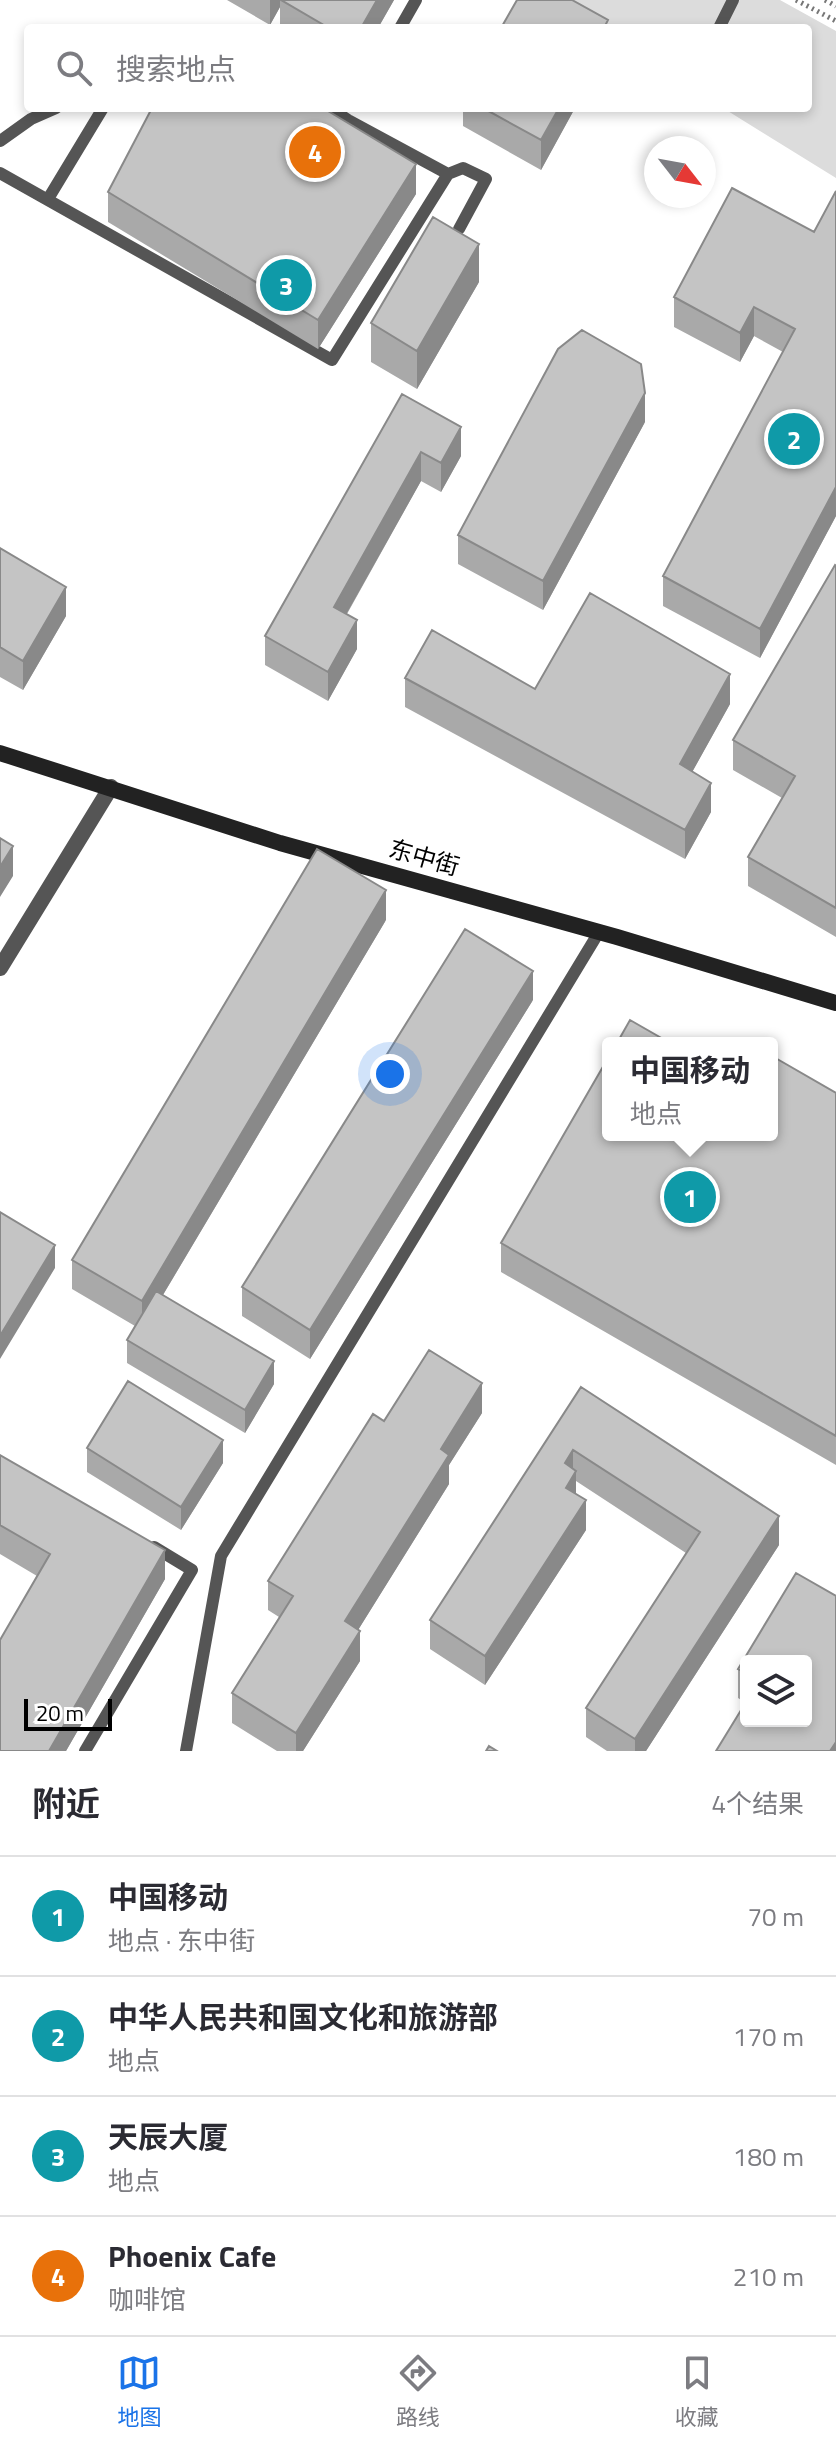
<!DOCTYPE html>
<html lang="zh">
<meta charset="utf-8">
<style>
body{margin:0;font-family:"Titillium Web","Noto Sans SC",sans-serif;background:#f2f2f3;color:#2b2b33}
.controls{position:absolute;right:24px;bottom:24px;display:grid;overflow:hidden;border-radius:8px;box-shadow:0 4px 12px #0003}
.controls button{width:72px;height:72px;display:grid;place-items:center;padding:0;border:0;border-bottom:2px solid #e1e1e2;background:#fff;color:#2b2b33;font:40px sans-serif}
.compass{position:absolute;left:644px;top:136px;width:72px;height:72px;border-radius:50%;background:#fff;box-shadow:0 4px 12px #0003;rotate:121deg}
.scale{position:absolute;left:24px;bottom:20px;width:88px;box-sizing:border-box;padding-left:8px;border:4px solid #000;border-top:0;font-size:22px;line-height:28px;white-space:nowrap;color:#000;-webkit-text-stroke:6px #fff;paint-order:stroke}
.you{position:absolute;left:390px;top:1074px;width:28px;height:28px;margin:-20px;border:6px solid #fff;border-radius:50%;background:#1a73e8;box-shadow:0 0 0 12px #1a73e833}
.badge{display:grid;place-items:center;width:52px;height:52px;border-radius:50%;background:#1a73e8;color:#fff;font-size:26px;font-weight:700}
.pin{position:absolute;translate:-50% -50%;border:4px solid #fff;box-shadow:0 2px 8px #0006}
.popup{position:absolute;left:602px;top:1037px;width:176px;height:104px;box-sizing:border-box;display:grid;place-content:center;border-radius:8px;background:#fff;filter:drop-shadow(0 2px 6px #0005);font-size:26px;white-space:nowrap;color:#7c7c81}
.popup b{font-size:30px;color:#2b2b33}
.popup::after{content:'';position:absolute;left:50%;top:100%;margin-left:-16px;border:16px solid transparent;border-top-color:#fff}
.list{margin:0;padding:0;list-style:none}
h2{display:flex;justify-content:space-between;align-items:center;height:104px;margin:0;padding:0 32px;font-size:34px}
h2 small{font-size:26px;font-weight:400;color:#7c7c81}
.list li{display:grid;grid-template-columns:52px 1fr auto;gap:24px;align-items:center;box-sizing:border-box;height:120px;padding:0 32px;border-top:2px solid #e1e1e2}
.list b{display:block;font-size:30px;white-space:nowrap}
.list p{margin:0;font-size:26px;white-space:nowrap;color:#7c7c81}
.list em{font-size:26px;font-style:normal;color:#7c7c81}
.icon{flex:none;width:44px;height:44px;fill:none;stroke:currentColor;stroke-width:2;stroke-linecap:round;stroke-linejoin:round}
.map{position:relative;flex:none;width:836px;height:1751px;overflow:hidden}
.search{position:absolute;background:#fff;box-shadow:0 4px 12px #0003;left:24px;right:24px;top:24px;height:88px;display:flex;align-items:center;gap:20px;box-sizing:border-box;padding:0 28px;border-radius:8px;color:#7c7c81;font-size:30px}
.sheet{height:584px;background:#fff}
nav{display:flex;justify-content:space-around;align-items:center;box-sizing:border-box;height:112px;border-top:2px solid #e1e1e2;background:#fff;font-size:22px;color:#7c7c81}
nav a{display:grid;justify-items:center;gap:4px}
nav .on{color:#1a73e8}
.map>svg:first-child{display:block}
.green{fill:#dcdcdc}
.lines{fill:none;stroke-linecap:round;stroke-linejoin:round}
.path{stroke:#777;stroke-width:5;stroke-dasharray:2 4;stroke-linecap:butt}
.lane{stroke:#555;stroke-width:12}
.street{stroke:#555;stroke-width:16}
.secondary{stroke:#222;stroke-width:16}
.wall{fill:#a9a9a9;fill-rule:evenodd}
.shaded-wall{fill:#898989}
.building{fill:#c4c4c4;stroke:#898989;stroke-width:2}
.labels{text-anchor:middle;stroke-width:6;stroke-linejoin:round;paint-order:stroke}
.street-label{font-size:24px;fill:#000;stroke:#fff}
</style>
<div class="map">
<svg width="836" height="1751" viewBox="0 0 836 1751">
<rect width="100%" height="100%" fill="#fff"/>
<path class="green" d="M 548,0 L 780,0 L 836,31 L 836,178 L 723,108 L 808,108 L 808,28 L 594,28 Z"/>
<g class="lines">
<path class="path" d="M 796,0 L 836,21
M 825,0 L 836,6"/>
<path class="lane" d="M 400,28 L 416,0
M 719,28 L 733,0
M 0,141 L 31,119 L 56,108
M 0,173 L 332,360 L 448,174 L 348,120 L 330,108
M 448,174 L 463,168 L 486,179 L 459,229
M 48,199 L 103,108
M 85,1751 L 192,1570 L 154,1547
M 186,1751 L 221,1556 L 599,932"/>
<path class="street" d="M 0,968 L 111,787"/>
<path class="secondary" d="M 0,753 L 280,843 L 617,937 L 836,1003"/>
</g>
<path class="wall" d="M 227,0 L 394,0 L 378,28 L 280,28 L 280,7 L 270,25 Z
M 463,108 L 575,108 L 541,170 L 463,126 Z
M 836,191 L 836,516 L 760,658 L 663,606 L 663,576 L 783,352 L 754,336 L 740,362 L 674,327 L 674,297 L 814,232 Z
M 108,192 L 416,194 L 318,349 L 108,222 Z
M 479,282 L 417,389 L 371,362 L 371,323 Z
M 402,394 L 461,456 L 441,492 L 421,481 L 347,614 L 357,649 L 328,701 L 265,665 L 265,636 Z
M 645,422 L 543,610 L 458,564 L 458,535 Z
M 0,548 L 66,616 L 23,690 L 0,677 Z
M 836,566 L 836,937 L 748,886 L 748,857 L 782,798 L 733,770 L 733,740 Z
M 405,678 L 730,704 L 692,772 L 711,812 L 685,859 L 405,707 Z
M 386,920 L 163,1295 L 274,1384 L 245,1433 L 127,1363 L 127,1340 L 135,1326 L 72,1289 L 72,1260 Z
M 533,1000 L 310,1359 L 242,1316 L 242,1287 Z
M 836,1093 L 836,1465 L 501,1272 L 501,1243 L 608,1135 Z
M 581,1387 L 779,1545 L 646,1751 L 607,1751 L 586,1737 L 586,1708 L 686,1553 L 576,1481 L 576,1494 L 586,1530 L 485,1685 L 430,1649 L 430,1620 Z
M 482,1413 L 449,1465 L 449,1484 L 358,1630 L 360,1661 L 303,1751 L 277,1751 L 232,1723 L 232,1693 L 279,1617 L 268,1610 L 268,1581 L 384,1421 Z
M 87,1448 L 223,1463 L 181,1530 L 87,1472 Z
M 0,1455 L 165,1579 L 66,1751 L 0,1751 L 37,1576 L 0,1554 Z
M 796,1573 L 836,1596 L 836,1751 L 716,1751 L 746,1703 L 738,1698 L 738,1669 ZM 746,1661 L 806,1661 L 806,1721 L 746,1721 Z"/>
<path class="shaded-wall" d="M 270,0 L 280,0 L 280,7 L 270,25 Z
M 377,0 L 394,0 L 378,28 L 361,28 Z
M 559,108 L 575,108 L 541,170 L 541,140 Z
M 416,164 L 416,194 L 318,349 L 318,320 Z
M 479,244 L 479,282 L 417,389 L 417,351 Z
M 754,307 L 754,336 L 740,362 L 740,333 Z
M 645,393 L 645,422 L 543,610 L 543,581 Z
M 461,427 L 461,456 L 441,492 L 441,463 Z
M 421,452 L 421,481 L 334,636 L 334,607 Z
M 836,487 L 836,516 L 760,658 L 760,629 Z
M 66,587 L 66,616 L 23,690 L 23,661 Z
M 357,620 L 357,649 L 328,701 L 328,672 Z
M 730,674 L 730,704 L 680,794 L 680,764 Z
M 711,783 L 711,812 L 685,859 L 685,830 Z
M 13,846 L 13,876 L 0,897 L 0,867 Z
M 386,890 L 386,920 L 142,1330 L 142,1301 Z
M 533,971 L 533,1000 L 310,1359 L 310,1330 Z
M 55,1245 L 55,1268 L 0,1359 L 0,1336 Z
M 274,1361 L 274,1384 L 245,1433 L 245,1410 Z
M 482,1383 L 482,1413 L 449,1465 L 449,1484 L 345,1651 L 345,1621 L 441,1449 Z
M 223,1440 L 223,1463 L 181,1530 L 181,1507 Z
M 573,1450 L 573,1476 L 576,1471 L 576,1501 L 566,1517 L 565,1463 Z
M 586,1500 L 586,1530 L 485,1685 L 485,1656 Z
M 779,1516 L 779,1545 L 646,1751 L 635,1751 L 635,1739 Z
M 165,1550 L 165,1579 L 66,1751 L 49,1751 Z
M 360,1631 L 360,1661 L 303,1751 L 296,1751 L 296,1733 Z
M 836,1742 L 836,1751 L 830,1751 Z"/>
<path class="building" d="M 281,0 L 377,0 L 361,28 L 329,28 Z
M 517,0 L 572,0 L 608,20 L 604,28 L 501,28 Z
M 152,108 L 323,108 L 416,164 L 318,320 L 108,192 Z
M 483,108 L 559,108 L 541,140 Z
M 732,188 L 814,232 L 836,191 L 836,487 L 760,629 L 663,576 L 795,329 L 754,307 L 740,333 L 674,297 Z
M 433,217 L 479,244 L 417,351 L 371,323 Z
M 582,330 L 641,364 L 645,393 L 543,581 L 458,535 L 558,349 Z
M 402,394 L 461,427 L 441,463 L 421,452 L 334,607 L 357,620 L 328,672 L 265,636 Z
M 0,548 L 66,587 L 23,661 L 0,647 Z
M 835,565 L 836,566 L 836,908 L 748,857 L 795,776 L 733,740 Z
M 590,593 L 730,674 L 680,764 L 711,783 L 685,830 L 405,678 L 432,630 L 535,689 Z
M 0,838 L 13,846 L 0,867 Z
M 317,849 L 386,890 L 142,1301 L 72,1260 Z
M 465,929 L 533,971 L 310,1330 L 242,1287 Z
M 630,1020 L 670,1043 L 617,1043 Z
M 772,1056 L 836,1093 L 836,1436 L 501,1243 L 608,1058 L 608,1135 L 772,1135 Z
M 0,1212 L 55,1245 L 0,1336 Z
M 156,1291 L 274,1361 L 245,1410 L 127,1340 Z
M 429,1350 L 482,1383 L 441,1449 L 449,1455 L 345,1621 L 360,1631 L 296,1733 L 232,1693 L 293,1596 L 268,1581 L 373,1414 L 384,1421 Z
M 128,1381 L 223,1440 L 181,1507 L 87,1448 Z
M 581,1387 L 779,1516 L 635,1739 L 586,1708 L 700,1532 L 573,1450 L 565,1463 L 576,1471 L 566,1488 L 586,1500 L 485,1656 L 430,1620 Z
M 0,1455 L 165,1550 L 49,1751 L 0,1751 L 0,1640 L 50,1554 L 0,1525 Z
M 796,1573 L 836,1596 L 836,1742 L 830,1751 L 716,1751 L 746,1702 L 746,1721 L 806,1721 L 806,1661 L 746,1661 L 746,1673 L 738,1669 Z
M 489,1746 L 497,1751 L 486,1751 Z"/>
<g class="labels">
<g class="street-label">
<text transform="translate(424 858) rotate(16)" y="8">东中街</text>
</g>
</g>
</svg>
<div class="controls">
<button><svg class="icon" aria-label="layers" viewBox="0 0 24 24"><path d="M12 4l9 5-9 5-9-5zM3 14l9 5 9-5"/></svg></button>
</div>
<svg class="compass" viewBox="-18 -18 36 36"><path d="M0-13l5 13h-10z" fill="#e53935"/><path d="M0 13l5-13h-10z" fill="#7c7c81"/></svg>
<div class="scale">20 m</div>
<div class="you"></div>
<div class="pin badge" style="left:690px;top:1197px;background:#0f9aa8">1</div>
<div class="popup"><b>中国移动</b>地点</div>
<div class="pin badge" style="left:794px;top:439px;background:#0f9aa8">2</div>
<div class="pin badge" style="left:286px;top:285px;background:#0f9aa8">3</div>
<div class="pin badge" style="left:315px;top:152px;background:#e8710a">4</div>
<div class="search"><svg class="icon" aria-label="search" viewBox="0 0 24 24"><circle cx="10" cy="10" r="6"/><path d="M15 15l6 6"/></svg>搜索地点</div>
</div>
<section class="sheet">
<h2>附近<small>4个结果</small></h2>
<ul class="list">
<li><span class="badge" style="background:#0f9aa8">1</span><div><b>中国移动</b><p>地点 · 东中街</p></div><em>70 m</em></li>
<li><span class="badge" style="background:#0f9aa8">2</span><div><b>中华人民共和国文化和旅游部</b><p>地点</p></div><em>170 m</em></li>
<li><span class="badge" style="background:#0f9aa8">3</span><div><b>天辰大厦</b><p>地点</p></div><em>180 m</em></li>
<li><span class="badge" style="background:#e8710a">4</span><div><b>Phoenix Cafe</b><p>咖啡馆</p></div><em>210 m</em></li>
</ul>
</section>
<nav>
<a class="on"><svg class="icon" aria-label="map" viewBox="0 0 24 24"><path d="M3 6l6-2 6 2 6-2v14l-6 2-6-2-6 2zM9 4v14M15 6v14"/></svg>地图</a>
<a><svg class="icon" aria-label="directions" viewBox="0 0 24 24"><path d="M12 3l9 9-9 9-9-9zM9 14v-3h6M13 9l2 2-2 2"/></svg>路线</a>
<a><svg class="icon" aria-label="saved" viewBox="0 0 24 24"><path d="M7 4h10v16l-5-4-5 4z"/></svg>收藏</a>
</nav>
